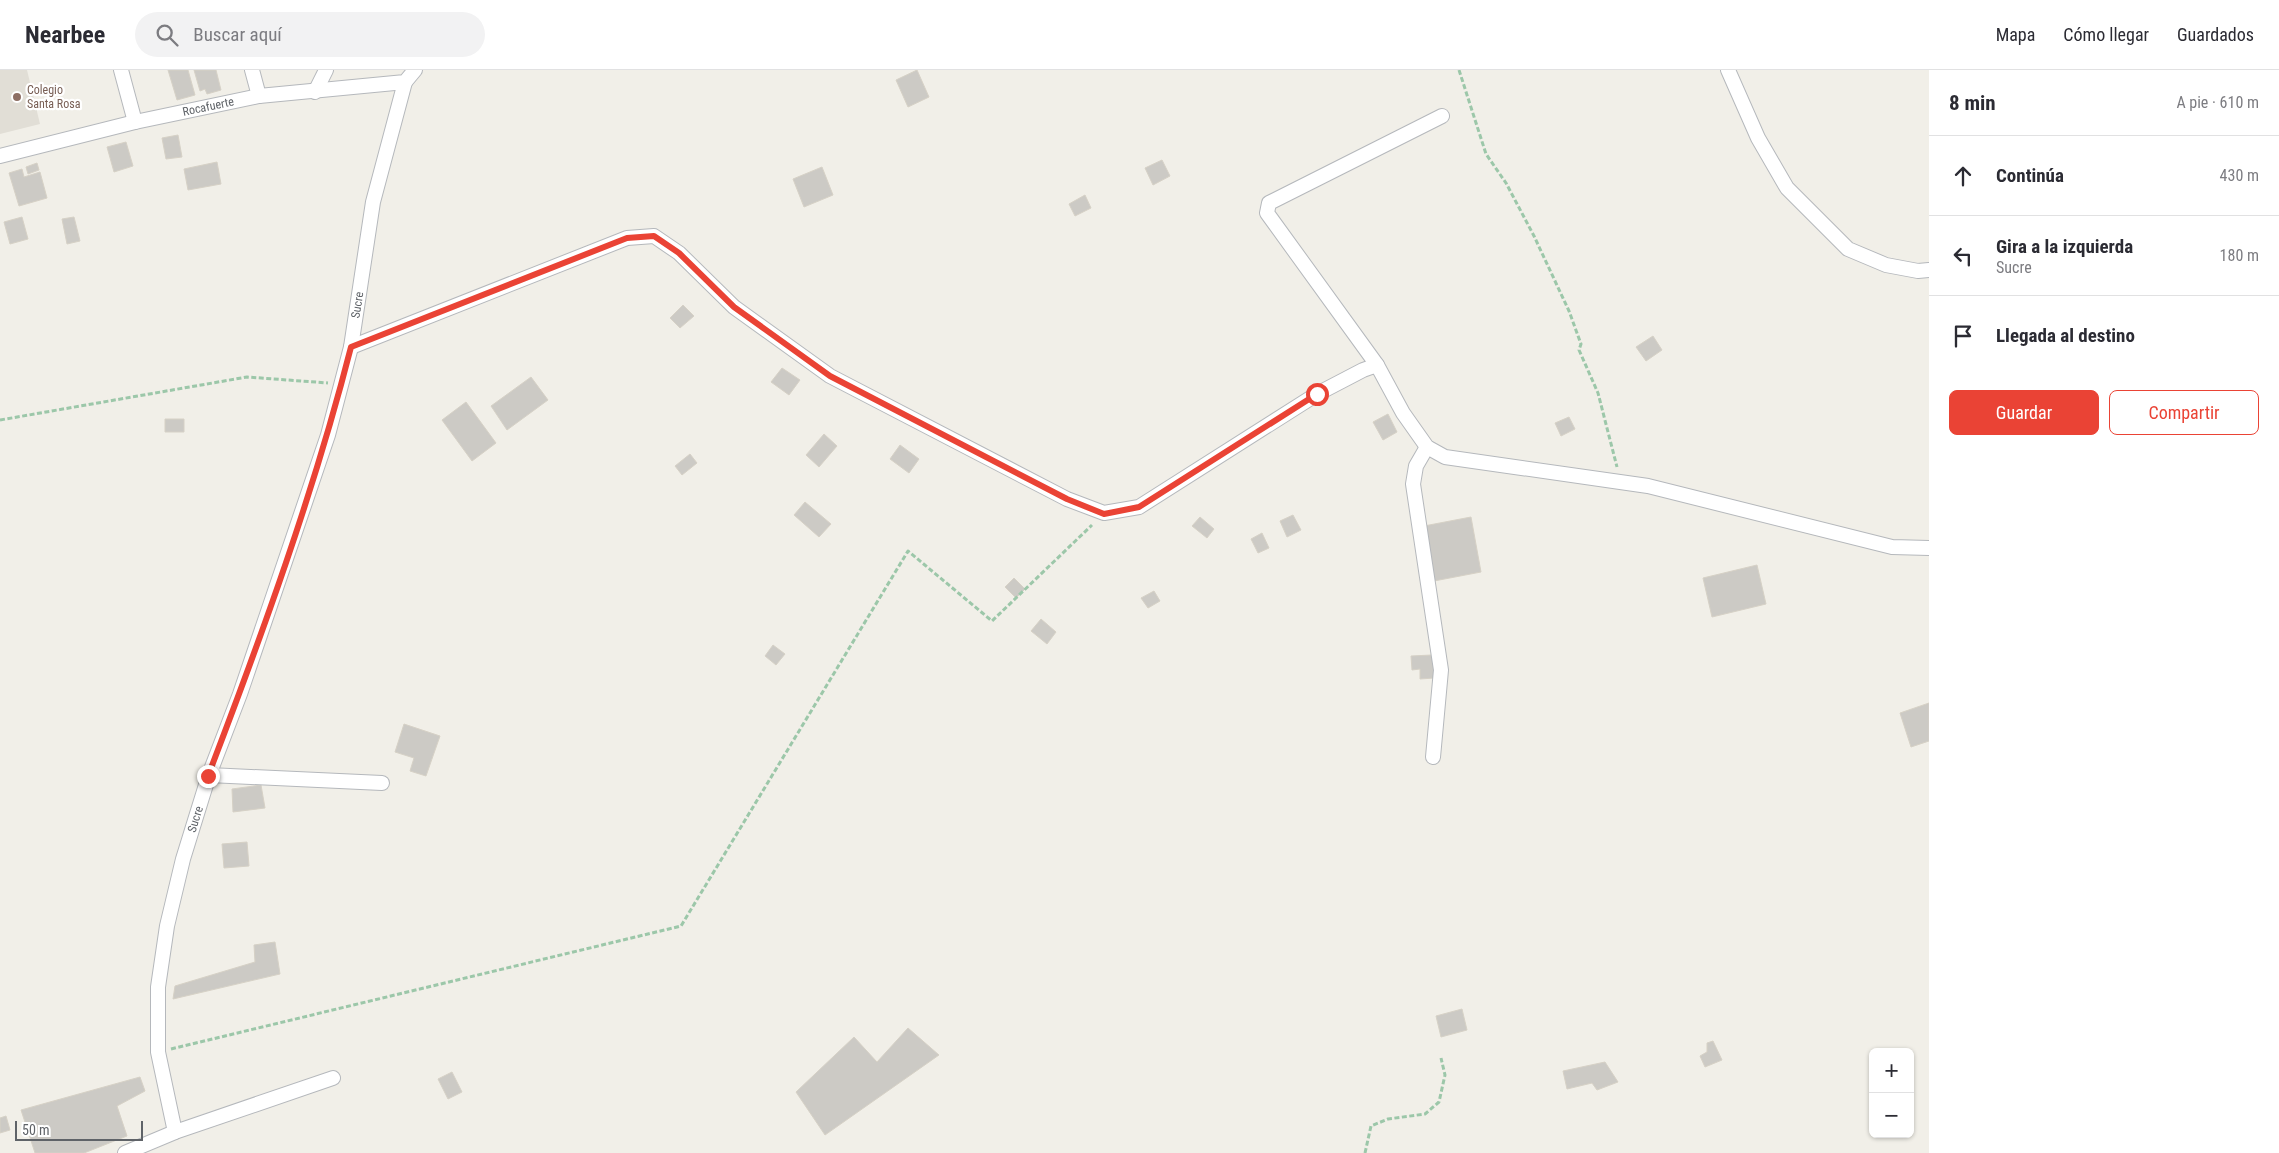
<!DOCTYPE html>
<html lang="es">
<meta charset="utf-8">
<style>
body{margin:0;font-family:"Roboto Condensed",sans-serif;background:#f2f2f3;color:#2b2b33}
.controls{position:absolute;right:15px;bottom:15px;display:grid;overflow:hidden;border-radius:8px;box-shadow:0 1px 4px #0004}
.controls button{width:45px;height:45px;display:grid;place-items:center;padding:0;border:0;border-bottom:1px solid #e1e1e2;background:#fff;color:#2b2b33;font:25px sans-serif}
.scale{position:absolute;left:15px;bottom:12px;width:128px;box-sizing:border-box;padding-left:5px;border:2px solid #5f6368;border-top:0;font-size:14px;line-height:18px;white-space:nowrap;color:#5f6368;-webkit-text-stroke:4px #fff;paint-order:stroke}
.stop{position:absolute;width:15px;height:15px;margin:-11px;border:4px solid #ea4335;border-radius:50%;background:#fff}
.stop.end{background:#ea4335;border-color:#fff;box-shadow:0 1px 5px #0008}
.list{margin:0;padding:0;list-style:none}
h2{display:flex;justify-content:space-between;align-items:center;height:65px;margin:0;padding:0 20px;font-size:21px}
h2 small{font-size:16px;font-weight:400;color:#7c7c81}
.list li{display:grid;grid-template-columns:32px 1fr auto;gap:15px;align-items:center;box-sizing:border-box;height:80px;padding:0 20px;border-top:1px solid #e1e1e2}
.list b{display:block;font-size:19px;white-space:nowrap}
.list p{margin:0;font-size:16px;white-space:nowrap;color:#7c7c81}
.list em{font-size:16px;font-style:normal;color:#7c7c81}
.actions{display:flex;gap:10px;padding:15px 20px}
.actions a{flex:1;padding:11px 0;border:1px solid #ea4335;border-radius:8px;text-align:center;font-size:18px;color:#ea4335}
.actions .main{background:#ea4335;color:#fff}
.icon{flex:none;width:28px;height:28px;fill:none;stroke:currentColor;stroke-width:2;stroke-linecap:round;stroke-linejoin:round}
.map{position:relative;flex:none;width:1929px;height:1083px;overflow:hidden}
header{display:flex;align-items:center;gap:30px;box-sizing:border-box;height:70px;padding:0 25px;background:#fff;border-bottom:1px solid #e1e1e2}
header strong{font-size:24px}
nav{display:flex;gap:28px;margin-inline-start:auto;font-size:18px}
.search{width:350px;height:45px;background:#f2f2f3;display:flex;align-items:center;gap:12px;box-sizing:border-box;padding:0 18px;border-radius:28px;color:#7c7c81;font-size:19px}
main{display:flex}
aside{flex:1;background:#fff}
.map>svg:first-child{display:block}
.education{fill:#e1ded6}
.building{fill:#cccac5;stroke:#d6d1c6}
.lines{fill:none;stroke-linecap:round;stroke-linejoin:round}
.street-casing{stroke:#b5b8bc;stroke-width:16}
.path{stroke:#9cc7a9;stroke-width:3;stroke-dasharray:5 2.5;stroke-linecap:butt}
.street{stroke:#fff;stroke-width:14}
.route{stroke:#ea4335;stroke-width:6}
.education-dot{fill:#8d6e63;stroke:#fff;stroke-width:2}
.labels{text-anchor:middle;stroke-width:4.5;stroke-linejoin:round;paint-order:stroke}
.education-label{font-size:12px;fill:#785e54;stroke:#fff;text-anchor:start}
.street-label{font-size:12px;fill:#5f6368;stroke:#fff}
</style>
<header>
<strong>Nearbee</strong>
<div class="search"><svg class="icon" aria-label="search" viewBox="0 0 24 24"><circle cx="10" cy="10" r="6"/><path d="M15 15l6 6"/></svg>Buscar aquí</div>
<nav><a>Mapa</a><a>Cómo llegar</a><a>Guardados</a></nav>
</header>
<main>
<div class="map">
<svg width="1929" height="1083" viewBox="0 0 1929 1083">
<rect width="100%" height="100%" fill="#f1efe8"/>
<path class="education" d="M 0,0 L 27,0 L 40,54 L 0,64 Z"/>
<path class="building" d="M 168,0 L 188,0 L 195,25 L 177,30 Z
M 194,0 L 216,0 L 221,20 L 207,24 L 205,19 L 200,21 Z
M 917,0 L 929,27 L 908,37 L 896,10 Z
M 178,65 L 182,87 L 166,89 L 162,68 Z
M 126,72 L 133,96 L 114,102 L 107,77 Z
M 1162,90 L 1170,106 L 1153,115 L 1145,98 Z
M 217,92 L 221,114 L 188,120 L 184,99 Z
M 37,93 L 39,100 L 28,104 L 26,97 Z
M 822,97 L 833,125 L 804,137 L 793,109 Z
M 22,99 L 24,107 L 40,102 L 47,128 L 19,136 L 9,103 Z
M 1085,125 L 1091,138 L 1075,146 L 1069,134 Z
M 22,147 L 28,169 L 10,174 L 4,152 Z
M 74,147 L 80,171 L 67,174 L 62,149 Z
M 683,235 L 694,246 L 680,258 L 670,248 Z
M 1653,266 L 1662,280 L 1646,291 L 1636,277 Z
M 782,298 L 800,310 L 789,325 L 771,312 Z
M 531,307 L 548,330 L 507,360 L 491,336 Z
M 466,332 L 496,373 L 472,391 L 442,350 Z
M 1388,344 L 1397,362 L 1383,370 L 1373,352 Z
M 1569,347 L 1575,359 L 1561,366 L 1555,353 Z
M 165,349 L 184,349 L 184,362 L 165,362 Z
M 824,364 L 837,376 L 819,397 L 806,385 Z
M 900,375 L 919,389 L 909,403 L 890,389 Z
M 690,384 L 697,393 L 682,405 L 675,396 Z
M 805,432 L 831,454 L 819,467 L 794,445 Z
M 1293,445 L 1301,460 L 1287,467 L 1280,451 Z
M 1200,447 L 1214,459 L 1207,468 L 1192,456 Z
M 1471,447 L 1481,502 L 1434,511 L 1424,456 Z
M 1262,463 L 1269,478 L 1258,483 L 1251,469 Z
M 1757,495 L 1766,534 L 1712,547 L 1703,508 Z
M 1014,508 L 1025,519 L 1016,528 L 1005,517 Z
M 1154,521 L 1160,531 L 1148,538 L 1141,528 Z
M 1041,549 L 1056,562 L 1047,574 L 1031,561 Z
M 773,575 L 785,584 L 776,595 L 765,586 Z
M 1432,585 L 1434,608 L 1420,609 L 1420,599 L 1412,600 L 1411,586 Z
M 1929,633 L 1929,671 L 1911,677 L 1900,643 Z
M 404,654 L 440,666 L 426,706 L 410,701 L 414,688 L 395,682 Z
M 261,715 L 265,738 L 233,742 L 232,719 Z
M 247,772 L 249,796 L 224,798 L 222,774 Z
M 275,872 L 280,904 L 173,929 L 175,916 L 255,892 L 254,875 Z
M 1462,939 L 1467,960 L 1441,967 L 1436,946 Z
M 908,958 L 939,985 L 825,1065 L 796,1022 L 854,967 L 877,992 Z
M 1713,971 L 1722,990 L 1705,997 L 1700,986 L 1707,982 L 1707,973 Z
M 1605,992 L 1618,1012 L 1597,1020 L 1592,1013 L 1567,1019 L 1563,1001 Z
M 452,1002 L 462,1022 L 448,1029 L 438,1009 Z
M 140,1007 L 145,1021 L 117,1036 L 127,1066 L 84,1083 L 35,1083 L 21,1040 Z
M 6,1046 L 10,1060 L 0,1063 L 0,1048 Z"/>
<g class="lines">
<defs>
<g id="street">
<path d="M 121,0 L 135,52"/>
<path d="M 252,0 L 259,26"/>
<path d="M 1728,0 L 1758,68 L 1787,118 L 1848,179 L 1886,195 L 1918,201 L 1929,200"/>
<path d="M 315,22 L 326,0"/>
<path id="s1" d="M 0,86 L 135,52 L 259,26 L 405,12 L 415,0"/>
<path d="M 351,277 L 627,168 L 654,166 L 679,183 L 734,237 L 830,306 L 1067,429 L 1104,443 L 1139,437 L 1317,324 L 1363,300 L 1377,295 L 1403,343 L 1427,377 L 1445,387 L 1648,416 L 1892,477 L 1929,478"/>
<path d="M 1377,295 L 1267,143 L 1269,133 L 1442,46"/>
<path d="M 1427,377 L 1416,396 L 1413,414 L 1441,600 L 1433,687"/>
<path d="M 209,705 L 382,713"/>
<path id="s2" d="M 175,1062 L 158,982 L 158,917 L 167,856 L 183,789 L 209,705 L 240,624 L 328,365 L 351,277 L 373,132 L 405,12"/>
<path d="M 125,1083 L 175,1062 L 333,1008"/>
</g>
</defs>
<use href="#street" class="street-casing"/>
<path class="path" d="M 1459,0 L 1486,84 L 1506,113 L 1534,166 L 1569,241 L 1581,274 L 1579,280 L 1598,323 L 1617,397
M 0,350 L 247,307 L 328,313
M 171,979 L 681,856 L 908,481 L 992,551 L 1092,455
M 1365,1083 L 1371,1056 L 1388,1049 L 1425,1044 L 1439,1032 L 1445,1005 L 1441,988"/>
<use href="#street" class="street"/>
</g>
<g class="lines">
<path class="route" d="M 208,706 C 262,565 314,422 351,277 L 627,168 L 654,166 L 679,183 L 734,237 L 830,306 L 1067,429 L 1104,444 L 1139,437 L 1317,324"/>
</g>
<circle class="education-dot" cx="17" cy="27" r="5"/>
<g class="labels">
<g class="education-label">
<text x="27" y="24">Colegio<tspan x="27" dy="14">Santa Rosa</tspan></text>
</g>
<g class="street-label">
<text dy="4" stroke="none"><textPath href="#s1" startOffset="214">Rocafuerte</textPath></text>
<text dy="4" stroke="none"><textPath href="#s2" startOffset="859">Sucre</textPath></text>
<text dy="4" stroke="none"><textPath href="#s2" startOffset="319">Sucre</textPath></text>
</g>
</g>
</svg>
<div class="controls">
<button>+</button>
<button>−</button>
</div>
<div class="scale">50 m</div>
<div class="stop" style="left:1317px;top:324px"></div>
<div class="stop end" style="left:208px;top:706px"></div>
</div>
<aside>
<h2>8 min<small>A pie · 610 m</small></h2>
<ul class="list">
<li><svg class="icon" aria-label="ahead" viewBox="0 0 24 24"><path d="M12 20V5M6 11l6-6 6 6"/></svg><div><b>Continúa</b></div><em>430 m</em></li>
<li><svg class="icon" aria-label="left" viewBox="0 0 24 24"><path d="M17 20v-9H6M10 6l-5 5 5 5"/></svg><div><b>Gira a la izquierda</b><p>Sucre</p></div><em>180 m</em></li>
<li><svg class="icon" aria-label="arrive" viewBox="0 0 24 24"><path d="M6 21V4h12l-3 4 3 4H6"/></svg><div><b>Llegada al destino</b></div></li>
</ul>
<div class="actions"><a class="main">Guardar</a><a>Compartir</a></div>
</aside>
</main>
